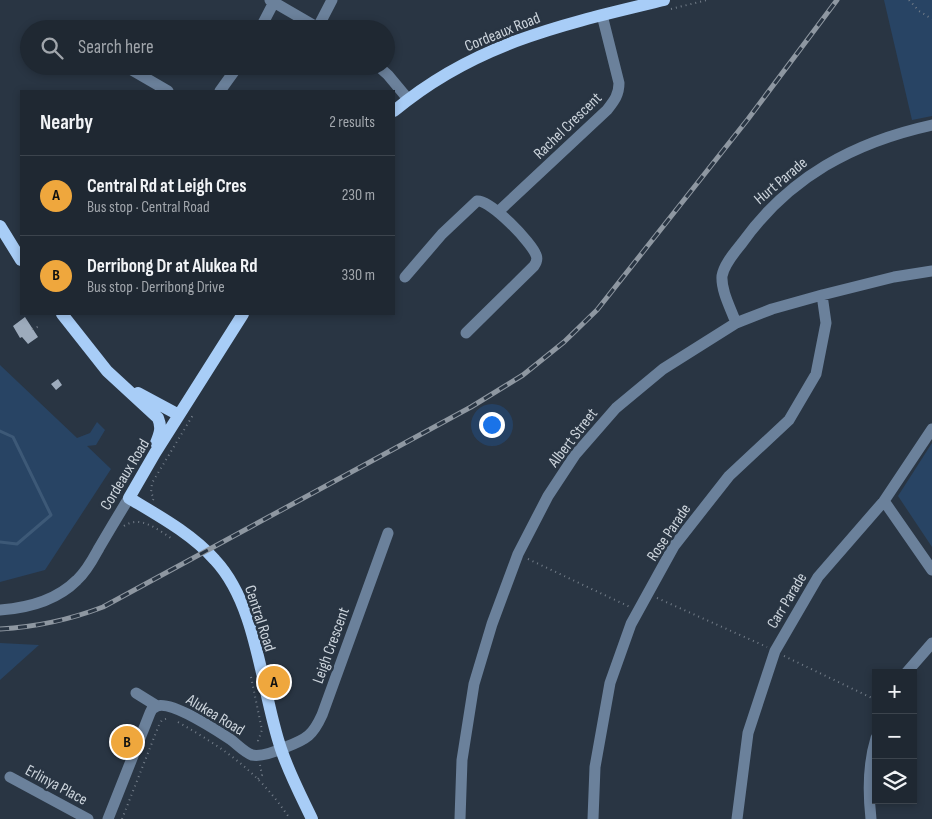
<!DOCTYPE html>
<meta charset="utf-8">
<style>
body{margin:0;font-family:"Sofia Sans Condensed",sans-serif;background:#2c343e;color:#f1f3f6}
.controls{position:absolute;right:15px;bottom:15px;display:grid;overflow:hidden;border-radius:0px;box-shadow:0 2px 8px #0003}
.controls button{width:45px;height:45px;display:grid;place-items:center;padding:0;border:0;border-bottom:1px solid #3c444d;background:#1f2832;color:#f1f3f6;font:25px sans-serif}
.you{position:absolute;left:491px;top:424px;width:18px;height:18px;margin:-12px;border:4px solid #fff;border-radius:50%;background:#1a73e8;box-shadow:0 0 0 8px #1a73e833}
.badge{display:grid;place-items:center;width:32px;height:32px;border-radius:50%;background:#efa73d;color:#111;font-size:16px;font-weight:700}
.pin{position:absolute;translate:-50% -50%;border:2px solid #fff;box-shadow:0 1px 5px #0006}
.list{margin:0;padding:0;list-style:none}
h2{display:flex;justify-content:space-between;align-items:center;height:65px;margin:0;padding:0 20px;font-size:21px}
h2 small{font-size:16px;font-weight:400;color:#a1a6ac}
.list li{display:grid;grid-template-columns:32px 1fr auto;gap:15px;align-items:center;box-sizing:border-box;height:80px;padding:0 20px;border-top:1px solid #3c444d}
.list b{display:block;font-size:19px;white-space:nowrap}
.list p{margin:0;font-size:16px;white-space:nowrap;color:#a1a6ac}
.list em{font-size:16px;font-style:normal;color:#a1a6ac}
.icon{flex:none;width:28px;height:28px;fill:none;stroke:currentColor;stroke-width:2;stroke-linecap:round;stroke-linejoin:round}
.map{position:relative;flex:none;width:932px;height:819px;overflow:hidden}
.search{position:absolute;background:#1f2832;box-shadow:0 2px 8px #0003;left:20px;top:20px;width:375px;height:55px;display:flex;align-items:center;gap:12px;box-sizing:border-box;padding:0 18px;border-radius:28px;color:#a1a6ac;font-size:19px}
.panel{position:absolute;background:#1f2832;box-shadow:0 2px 8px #0003;left:20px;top:90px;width:375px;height:225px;border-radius:0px}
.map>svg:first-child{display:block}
.green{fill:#284464}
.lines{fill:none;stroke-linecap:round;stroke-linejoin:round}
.stream{stroke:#3d5977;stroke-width:3}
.building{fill:#9dabbc}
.path{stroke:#737d89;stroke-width:2;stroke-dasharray:1 4;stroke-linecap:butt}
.minor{stroke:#6b819b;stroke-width:11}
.major{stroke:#a8cdf7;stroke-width:12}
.rail-casing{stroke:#8e97a1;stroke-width:5}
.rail{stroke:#293543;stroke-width:3;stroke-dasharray:9;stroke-linecap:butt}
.labels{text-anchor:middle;stroke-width:5;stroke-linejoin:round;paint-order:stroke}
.street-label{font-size:16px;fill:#ccd4dc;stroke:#293543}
</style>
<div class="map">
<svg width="932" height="819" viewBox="0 0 932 819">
<rect width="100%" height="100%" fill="#293543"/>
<path class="green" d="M 884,0 L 932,0 L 932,116 L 912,120 Z
M 0,365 L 77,438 L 90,433 L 97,422 L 105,430 L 96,445 L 87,446 L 111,469 L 45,570 L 0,582 Z
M 932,443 L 932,547 L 898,496 Z
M 0,643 L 39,645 L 0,680 Z"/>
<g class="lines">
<path class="stream" d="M 0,431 L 13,437 L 51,515 L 17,544 L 0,542"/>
</g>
<path class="building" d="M 25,317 L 38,337 L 28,344 L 22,337 L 20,338 L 13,326 Z
M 58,379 L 62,385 L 56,390 L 51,384 Z"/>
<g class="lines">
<path class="path" d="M 909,0 L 919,11 L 932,19
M 671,9 L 707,0
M 32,329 L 40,326
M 153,500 L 154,498 L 151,493 L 152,483 L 193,415
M 124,526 C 140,515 157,529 171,538
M 528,559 L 630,607
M 657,598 L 767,647
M 784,656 L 876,700
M 251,677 L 262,730 L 258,741 L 258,745
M 178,722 C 225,749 259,772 290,819
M 258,779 L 262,775 L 260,765
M 122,819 L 159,725 L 162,720 L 169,718"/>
<path class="minor" d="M 270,0 L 320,29
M 318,27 L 332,0
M 260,29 L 274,2
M 125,66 L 168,91
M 378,66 L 388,75 L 408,99
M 220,91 L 238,66
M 499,211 L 607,110 C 614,101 619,95 619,83 L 602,15
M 405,277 L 442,234 L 477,201 C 490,199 532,243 536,255 C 538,259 536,263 534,266 L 466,333
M 736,323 C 731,309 721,291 722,276 C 724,264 735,252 742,243 C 789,177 854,142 932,125
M 884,501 L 932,570
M 0,610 C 28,608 57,600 77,580 C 87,571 93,559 99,548 C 109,531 119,514 129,498
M 906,673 L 932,643
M 136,693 L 157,706 C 172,701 216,730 230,739 C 237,744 244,752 252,755 C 262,757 277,751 286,747 C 307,739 313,735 322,715 L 388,533
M 10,777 L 88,819
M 108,819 L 150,713 L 152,709 L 157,706
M 460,819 L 462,760 L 474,684 L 492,624 L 518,554 L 548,496 L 575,455 L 616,408 L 663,369 L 736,323 L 772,309 L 822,295 L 894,277 L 932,271
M 593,819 L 595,767 L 610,683 L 631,624 L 674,546 L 729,476 L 789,420 L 816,374 L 826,323 L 822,295
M 737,819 L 748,733 L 775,651 L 818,577 L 884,501 L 932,429
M 871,819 C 868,792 868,764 876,738"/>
<path class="major" d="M 394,111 C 475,43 564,24 664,0
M 0,226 L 21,260
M 62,314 L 107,371 L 158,418 C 162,428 160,433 156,443
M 243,314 L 155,453 L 129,498 C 159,516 192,534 215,560 C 258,606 261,691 281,749 C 289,773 301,796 312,819
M 138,393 L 179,415"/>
<defs>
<path id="rail" d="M 0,629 C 36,627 69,620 103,607 L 471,407 L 523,375 L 564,342 L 597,310 L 748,119 L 837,0"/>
</defs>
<use href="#rail" class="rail-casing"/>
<use href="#rail" class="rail"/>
</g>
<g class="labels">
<g class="street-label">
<text transform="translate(502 31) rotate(-22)" y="6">Cordeaux Road</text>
<text transform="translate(567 125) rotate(-44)" y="6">Rachel Crescent</text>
<text transform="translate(780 180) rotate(-40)" y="6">Hurt Parade</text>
<text transform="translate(572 437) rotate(-52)" y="6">Albert Street</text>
<text transform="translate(124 474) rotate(-59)" y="6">Cordeaux Road</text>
<text transform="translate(668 532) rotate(-56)" y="6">Rose Parade</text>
<text transform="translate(786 600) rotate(-59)" y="6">Carr Parade</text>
<text transform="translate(261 618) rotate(72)" y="6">Central Road</text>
<text transform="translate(330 645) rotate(-70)" y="6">Leigh Crescent</text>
<text transform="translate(216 714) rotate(31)" y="6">Alukea Road</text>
<text transform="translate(57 784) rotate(28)" y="6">Erlinya Place</text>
</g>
</g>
</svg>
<div class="controls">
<button>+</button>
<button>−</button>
<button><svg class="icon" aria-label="layers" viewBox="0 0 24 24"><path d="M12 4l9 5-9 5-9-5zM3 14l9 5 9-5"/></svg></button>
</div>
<div class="you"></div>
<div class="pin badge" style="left:274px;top:682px">A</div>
<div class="pin badge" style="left:127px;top:742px">B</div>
<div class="search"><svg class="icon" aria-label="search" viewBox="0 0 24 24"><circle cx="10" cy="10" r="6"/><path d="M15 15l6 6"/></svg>Search here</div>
<section class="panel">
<h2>Nearby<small>2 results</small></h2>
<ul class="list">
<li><span class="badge">A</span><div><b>Central Rd at Leigh Cres</b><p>Bus stop · Central Road</p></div><em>230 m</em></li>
<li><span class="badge">B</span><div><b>Derribong Dr at Alukea Rd</b><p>Bus stop · Derribong Drive</p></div><em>330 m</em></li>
</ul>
</section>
</div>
